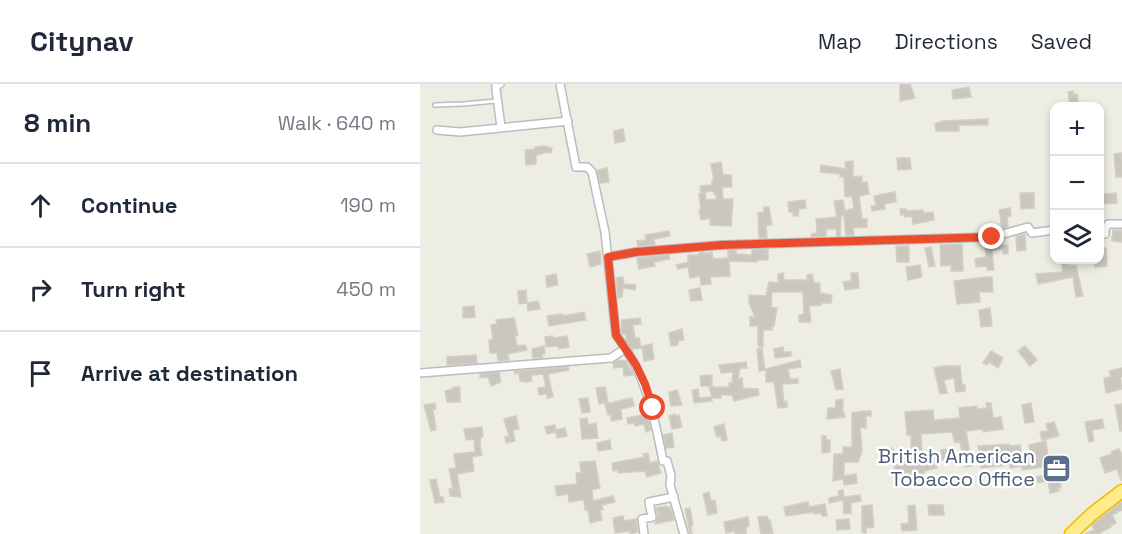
<!DOCTYPE html>
<meta charset="utf-8">
<style>
body{margin:0;font-family:"Space Grotesk",sans-serif;background:#f6f6f7;color:#1f2937}
.controls{position:absolute;right:18px;top:18px;display:grid;overflow:hidden;border-radius:12px;box-shadow:0 3px 9px #0003}
.controls button{width:54px;height:54px;display:grid;place-items:center;padding:0;border:0;border-bottom:2px solid #e0e1e3;background:#fff;color:#1f2937;font:30px sans-serif}
.stop{position:absolute;width:18px;height:18px;margin:-14px;border:4px solid #eb4c2c;border-radius:50%;background:#fff}
.stop.end{background:#eb4c2c;border-color:#fff;box-shadow:0 2px 6px #0008}
.list{margin:0;padding:0;list-style:none}
h2{display:flex;justify-content:space-between;align-items:center;height:78px;margin:0;padding:0 24px;font-size:26px}
h2 small{font-size:20px;font-weight:400;color:#747a83}
.list li{display:grid;grid-template-columns:39px 1fr auto;gap:18px;align-items:center;box-sizing:border-box;height:84px;padding:0 24px;border-top:2px solid #e0e1e3}
.list b{display:block;font-size:22px;white-space:nowrap}
.list em{font-size:20px;font-style:normal;color:#747a83}
.icon{flex:none;width:33px;height:33px;fill:none;stroke:currentColor;stroke-width:2;stroke-linecap:round;stroke-linejoin:round}
.map{position:relative;flex:none;width:702px;height:450px;overflow:hidden}
header{display:flex;align-items:center;gap:36px;box-sizing:border-box;height:84px;padding:0 30px;background:#fff;border-bottom:2px solid #e0e1e3}
header strong{font-size:28px}
nav{display:flex;gap:33px;margin-inline-start:auto;font-size:21px}
main{display:flex}
aside{flex:1;background:#fff}
.map>svg:first-child{display:block}
.building{fill:#c9c7c0;stroke:#d3cfc1;stroke-width:1.5}
.lines{fill:none;stroke-linecap:round;stroke-linejoin:round}
.lane-casing{stroke:#bbbcc2;stroke-width:6}
.street-casing{stroke:#bbbcc2;stroke-width:10}
.highway-casing{stroke:#f1bb00;stroke-width:15}
.lane{stroke:#fff;stroke-width:3}
.street{stroke:#fff;stroke-width:7}
.highway{stroke:#feeb8a;stroke-width:12}
.route{stroke:#eb4c2c;stroke-width:8}
.labels{text-anchor:middle;stroke-width:5;stroke-linejoin:round;paint-order:stroke}
.service-label{font-size:20px;fill:#4e5e75;stroke:#fff;text-anchor:end}
</style>
<header>
<strong>Citynav</strong>
<nav><a>Map</a><a>Directions</a><a>Saved</a></nav>
</header>
<main>
<aside>
<h2>8 min<small>Walk · 640 m</small></h2>
<ul class="list">
<li><svg class="icon" aria-label="ahead" viewBox="0 0 24 24"><path d="M12 20V5M6 11l6-6 6 6"/></svg><div><b>Continue</b></div><em>190 m</em></li>
<li><svg class="icon" aria-label="right" viewBox="0 0 24 24"><path d="M7 20v-9h11M14 6l5 5-5 5"/></svg><div><b>Turn right</b></div><em>450 m</em></li>
<li><svg class="icon" aria-label="arrive" viewBox="0 0 24 24"><path d="M6 21V4h12l-3 4 3 4H6"/></svg><div><b>Arrive at destination</b></div></li>
</ul>
</aside>
<div class="map">
<svg width="702" height="450" viewBox="0 0 702 450">
<rect width="100%" height="100%" fill="#eeede3"/>
<path class="building" d="M 480,0 L 490,0 L 495,14 L 480,17 Z
M 549,3 L 551,13 L 533,15 L 532,6 Z
M 653,7 L 653,11 L 657,10 L 659,22 L 650,22 L 648,8 Z
M 568,35 L 568,41 L 539,41 L 539,47 L 516,47 L 515,40 L 523,37 Z
M 203,45 L 205,57 L 195,59 L 194,47 Z
M 123,62 L 132,64 L 131,69 L 124,68 L 124,69 L 116,71 L 116,80 L 106,81 L 105,66 L 115,65 L 115,63 Z
M 702,69 L 702,93 L 696,93 L 694,70 Z
M 477,74 L 490,74 L 491,85 L 478,86 Z
M 433,77 L 433,93 L 442,92 L 442,99 L 447,98 L 449,110 L 439,112 L 442,135 L 447,135 L 447,143 L 433,144 L 434,151 L 426,152 L 424,132 L 421,132 L 420,152 L 417,152 L 416,145 L 406,145 L 406,152 L 391,153 L 391,150 L 397,149 L 396,135 L 417,133 L 414,117 L 423,116 L 425,127 L 434,124 L 432,112 L 425,113 L 424,93 L 420,93 L 420,90 L 400,88 L 401,81 L 426,85 L 425,78 Z
M 301,78 L 303,91 L 311,91 L 312,103 L 302,103 L 303,115 L 313,115 L 311,142 L 290,141 L 290,134 L 281,136 L 279,126 L 281,126 L 279,110 L 285,109 L 286,116 L 297,115 L 293,107 L 281,109 L 280,102 L 292,101 L 292,96 L 294,96 L 291,80 Z
M 187,84 L 189,98 L 180,99 L 177,86 Z
M 475,108 L 476,118 L 464,120 L 465,125 L 452,127 L 451,122 L 456,122 L 454,112 Z
M 600,109 L 614,109 L 614,124 L 601,125 Z
M 696,109 L 697,119 L 682,120 L 682,110 Z
M 385,116 L 386,124 L 379,125 L 378,132 L 373,132 L 373,128 L 369,128 L 368,118 Z
M 344,123 L 349,123 L 352,141 L 346,141 L 347,154 L 339,154 L 338,129 L 344,128 Z
M 590,124 L 591,132 L 587,133 L 588,143 L 582,144 L 579,126 Z
M 480,125 L 486,125 L 486,127 L 503,126 L 503,129 L 513,128 L 514,136 L 493,140 L 492,132 L 485,133 L 484,130 L 481,131 Z
M 693,146 L 702,146 L 702,158 L 692,157 Z
M 249,147 L 250,152 L 234,155 L 235,161 L 218,162 L 217,157 L 226,156 L 225,151 Z
M 605,150 L 606,166 L 597,167 L 596,152 Z
M 577,157 L 577,161 L 588,161 L 588,170 L 583,170 L 583,165 L 572,166 L 574,186 L 567,186 L 567,182 L 556,183 L 555,175 L 566,173 L 565,159 Z
M 542,160 L 543,187 L 531,187 L 531,181 L 521,182 L 520,161 Z
M 476,162 L 489,162 L 489,178 L 477,178 Z
M 511,163 L 515,182 L 509,183 L 505,164 Z
M 686,164 L 687,182 L 675,183 L 674,176 L 680,176 L 680,165 Z
M 348,165 L 348,176 L 337,176 L 337,178 L 309,177 L 310,192 L 290,193 L 291,200 L 281,201 L 280,192 L 270,194 L 268,183 L 258,185 L 256,181 L 268,178 L 268,171 L 279,171 L 279,169 L 284,168 L 284,170 L 292,168 L 293,175 L 308,174 L 308,166 L 316,166 L 316,170 L 332,171 L 332,166 Z
M 180,167 L 181,180 L 170,183 L 167,170 Z
M 249,171 L 250,175 L 234,178 L 235,182 L 219,185 L 217,174 Z
M 641,176 L 647,176 L 648,181 L 656,182 L 663,212 L 656,213 L 653,193 L 618,200 L 616,190 L 643,188 Z
M 500,181 L 502,193 L 488,196 L 486,183 Z
M 363,189 L 364,196 L 387,196 L 387,191 L 392,190 L 394,199 L 400,199 L 400,209 L 412,211 L 411,219 L 401,219 L 401,221 L 389,222 L 391,238 L 379,238 L 379,231 L 384,230 L 383,208 L 352,208 L 351,223 L 357,224 L 354,242 L 352,242 L 352,246 L 343,246 L 343,263 L 338,262 L 338,242 L 330,242 L 330,233 L 335,233 L 329,219 L 329,211 L 346,212 L 349,198 L 358,199 L 358,190 Z
M 431,189 L 438,189 L 439,204 L 425,206 L 423,198 L 431,197 Z
M 136,190 L 138,201 L 127,203 L 126,192 Z
M 203,193 L 204,200 L 216,201 L 215,206 L 203,204 L 202,213 L 198,214 L 196,194 Z
M 567,193 L 572,193 L 573,208 L 559,208 L 560,218 L 537,220 L 534,197 Z
M 280,204 L 282,216 L 271,217 L 269,206 Z
M 106,206 L 107,219 L 118,217 L 120,225 L 108,227 L 107,219 L 99,220 L 98,207 Z
M 54,222 L 55,233 L 43,234 L 43,223 Z
M 570,224 L 572,242 L 561,243 L 559,226 Z
M 164,228 L 166,236 L 129,242 L 127,232 L 143,230 L 143,232 Z
M 94,234 L 98,251 L 95,252 L 97,262 L 105,261 L 107,266 L 88,270 L 89,276 L 78,277 L 77,269 L 70,269 L 69,256 L 73,256 L 71,241 L 77,240 L 76,236 Z
M 220,234 L 221,240 L 213,241 L 215,254 L 219,254 L 221,264 L 213,265 L 206,256 L 206,251 L 201,249 L 202,236 Z
M 262,245 L 264,256 L 258,257 L 258,261 L 251,262 L 249,249 Z
M 133,252 L 134,254 L 147,252 L 149,263 L 139,265 L 138,262 L 126,263 L 125,253 Z
M 232,260 L 234,275 L 224,277 L 222,262 Z
M 124,262 L 125,270 L 122,270 L 123,274 L 113,274 L 112,265 Z
M 605,262 L 617,276 L 610,282 L 598,267 Z
M 363,263 L 364,268 L 371,268 L 371,272 L 355,274 L 354,265 Z
M 342,264 L 345,286 L 339,287 L 337,265 Z
M 571,267 L 583,274 L 578,284 L 569,278 L 567,281 L 563,279 Z
M 56,271 L 57,279 L 27,281 L 27,273 Z
M 198,276 L 206,277 L 213,291 L 204,292 L 203,283 L 194,284 L 193,279 Z
M 380,276 L 381,283 L 368,285 L 370,295 L 378,295 L 378,299 L 362,300 L 364,318 L 367,317 L 367,323 L 358,324 L 354,298 L 346,298 L 346,285 Z
M 326,278 L 327,284 L 320,284 L 318,295 L 322,294 L 323,304 L 338,305 L 339,311 L 314,317 L 312,311 L 301,311 L 301,314 L 292,314 L 292,317 L 274,319 L 272,306 L 278,305 L 279,314 L 292,313 L 289,303 L 309,303 L 309,299 L 312,299 L 313,288 L 301,289 L 299,281 Z
M 523,282 L 540,282 L 542,301 L 545,301 L 545,307 L 536,308 L 534,294 L 524,296 L 527,309 L 520,310 L 514,284 Z
M 148,283 L 149,286 L 128,290 L 133,313 L 127,314 L 127,310 L 119,311 L 118,304 L 126,303 L 123,290 L 111,291 L 112,297 L 107,298 L 100,297 L 99,289 L 95,290 L 94,287 Z
M 702,284 L 702,293 L 700,293 L 702,305 L 686,309 L 684,294 L 691,293 L 689,287 Z
M 420,285 L 423,305 L 416,306 L 411,287 Z
M 79,288 L 81,298 L 71,302 L 68,293 L 60,294 L 60,290 Z
M 292,291 L 292,302 L 281,302 L 280,292 Z
M 33,303 L 40,303 L 40,318 L 27,318 L 25,307 L 33,305 Z
M 185,303 L 188,318 L 179,320 L 176,304 Z
M 257,306 L 262,321 L 251,322 L 249,308 Z
M 168,314 L 170,328 L 162,329 L 159,315 Z
M 212,314 L 214,322 L 201,325 L 202,335 L 191,337 L 191,330 L 188,331 L 185,320 Z
M 423,315 L 423,329 L 424,329 L 425,333 L 407,335 L 408,324 L 415,324 L 416,316 Z
M 15,319 L 16,325 L 13,326 L 16,346 L 11,347 L 4,321 Z
M 566,319 L 571,319 L 573,334 L 581,333 L 583,345 L 563,348 L 563,345 L 546,347 L 552,382 L 545,383 L 540,358 L 535,359 L 532,348 L 501,350 L 502,369 L 511,367 L 511,371 L 521,370 L 521,366 L 530,365 L 531,374 L 516,377 L 517,384 L 504,387 L 504,389 L 496,392 L 490,392 L 490,389 L 475,391 L 474,381 L 484,380 L 483,369 L 489,369 L 489,366 L 491,366 L 491,351 L 487,351 L 485,328 L 513,326 L 514,336 L 540,334 L 539,324 L 557,322 L 557,325 L 567,324 Z
M 611,319 L 614,338 L 605,339 L 602,321 Z
M 702,320 L 702,347 L 700,347 L 695,321 Z
M 443,327 L 451,327 L 451,332 L 446,332 L 446,344 L 440,343 L 442,367 L 438,378 L 424,378 L 424,392 L 436,390 L 437,399 L 424,401 L 423,395 L 413,397 L 414,370 L 423,370 L 423,363 L 432,363 L 432,329 Z
M 227,330 L 231,346 L 226,348 L 224,340 L 215,342 L 214,339 L 208,340 L 207,334 Z
M 255,330 L 256,332 L 259,331 L 262,343 L 252,345 L 249,332 Z
M 96,332 L 99,345 L 93,346 L 95,357 L 86,359 L 85,353 L 89,352 L 84,335 Z
M 167,334 L 168,341 L 176,339 L 178,354 L 162,355 L 160,335 Z
M 682,335 L 684,344 L 672,346 L 674,357 L 669,358 L 665,338 Z
M 634,338 L 639,352 L 622,356 L 620,348 L 628,347 L 626,340 Z
M 304,340 L 307,356 L 302,357 L 301,352 L 297,353 L 294,343 Z
M 135,341 L 136,346 L 145,344 L 147,352 L 137,354 L 136,348 L 127,350 L 125,343 Z
M 62,343 L 63,353 L 61,353 L 60,361 L 62,371 L 52,373 L 54,387 L 37,390 L 41,413 L 30,412 L 29,405 L 33,405 L 29,385 L 36,384 L 34,370 L 55,368 L 54,355 L 46,356 L 44,345 Z
M 252,349 L 254,363 L 246,364 L 243,351 Z
M 402,352 L 406,352 L 406,356 L 410,356 L 410,368 L 402,369 Z
M 190,356 L 191,365 L 178,367 L 177,359 Z
M 626,357 L 629,382 L 602,386 L 601,382 L 590,384 L 590,381 L 561,384 L 558,362 L 589,360 L 589,362 L 600,361 L 602,370 L 611,369 L 609,361 Z
M 473,364 L 475,379 L 468,380 L 465,365 Z
M 699,365 L 702,372 L 701,397 L 697,385 L 685,389 L 680,374 L 692,370 L 691,368 Z
M 228,369 L 230,379 L 237,377 L 241,389 L 227,393 L 225,387 L 198,389 L 198,386 L 193,387 L 192,379 L 224,373 L 223,370 Z
M 175,377 L 180,404 L 172,406 L 173,417 L 193,412 L 195,418 L 182,421 L 183,426 L 180,426 L 182,436 L 170,439 L 168,426 L 165,426 L 164,416 L 149,418 L 148,410 L 137,412 L 135,402 L 157,400 L 156,389 L 161,389 L 160,378 Z
M 639,388 L 641,404 L 638,404 L 639,407 L 630,409 L 628,397 L 617,399 L 616,393 Z
M 16,395 L 20,413 L 23,413 L 24,418 L 15,419 L 10,396 Z
M 423,406 L 424,413 L 440,411 L 441,417 L 431,419 L 431,429 L 424,430 L 423,416 L 409,419 L 409,414 L 419,412 L 418,407 Z
M 289,408 L 291,417 L 295,416 L 297,429 L 288,431 L 283,410 Z
M 702,417 L 702,426 L 692,431 L 696,439 L 691,441 L 691,443 L 681,448 L 681,450 L 665,450 L 674,446 L 672,441 Z
M 388,418 L 389,423 L 405,420 L 407,432 L 402,432 L 401,429 L 394,430 L 394,428 L 366,432 L 364,423 Z
M 452,421 L 454,443 L 446,444 L 446,449 L 442,448 L 442,422 Z
M 495,421 L 497,446 L 482,447 L 481,440 L 489,439 L 488,422 Z
M 508,421 L 523,421 L 524,431 L 509,431 Z
M 246,422 L 246,424 L 250,423 L 254,436 L 235,440 L 238,432 L 236,424 Z
M 270,424 L 273,441 L 271,442 L 272,450 L 270,450 L 265,425 Z
M 203,432 L 204,437 L 216,435 L 218,448 L 210,450 L 210,447 L 195,449 L 193,434 Z
M 347,432 L 348,436 L 350,436 L 353,450 L 341,450 L 338,433 Z
M 328,433 L 329,442 L 326,443 L 326,450 L 315,450 L 315,447 L 306,449 L 304,438 Z
M 429,435 L 430,445 L 417,446 L 416,436 Z"/>
<g class="lines">
<defs>
<path id="lane" d="M 15,21 L 43,20 L 76,17"/>
<path id="street" d="M 80,0 L 76,1 L 76,5 L 81,43
M 140,0 L 156,83 L 167,83 L 172,88 L 185,148 L 196,251 C 226,289 234,331 243,377 L 247,377 L 251,392 L 250,401 L 264,450
M 17,46 L 40,48 L 148,37
M 680,150 L 685,150 L 685,145 L 688,140 L 702,140
M 188,173 L 216,168 L 302,161 L 572,153 L 608,143 L 612,149 L 634,146
M 0,289 L 191,274 L 206,264
M 224,450 L 222,435 L 232,433 L 229,418 L 254,413"/>
<path id="highway" d="M 651,450 L 672,430 L 702,407"/>
</defs>
<use href="#lane" class="lane-casing"/>
<use href="#street" class="street-casing"/>
<use href="#highway" class="highway-casing"/>
<use href="#lane" class="lane"/>
<use href="#street" class="street"/>
<use href="#highway" class="highway"/>
</g>
<g class="lines">
<path class="route" d="M 233,324 L 225,300 L 216,281 L 196,251 L 188,173 L 216,168 L 302,161 L 572,153"/>
</g>
<defs>
<symbol id="office-square" viewBox="-11 -11 22 22"><rect x="-9" y="-9" width="18" height="18" rx="4" fill="#5c6f8a" stroke="#fff"/><path d="M-6-3h4V-5.5h4V-3h4V5H-6ZM-1-4.5V-3h2v-1.5ZM-6 0V1H6V0Z" fill="#fff"/></symbol>
</defs>
<g fill-rule="evenodd">
<use href="#office-square" x="620" y="368" width="33" height="33"/>
</g>
<g class="labels">
<g class="service-label">
<text x="615" y="379">British American<tspan x="615" dy="23">Tobacco Office</tspan></text>
</g>
</g>
</svg>
<div class="controls">
<button>+</button>
<button>−</button>
<button><svg class="icon" aria-label="layers" viewBox="0 0 24 24"><path d="M12 4l9 5-9 5-9-5zM3 14l9 5 9-5"/></svg></button>
</div>
<div class="stop" style="left:233px;top:324px"></div>
<div class="stop end" style="left:572px;top:153px"></div>
</div>
</main>
